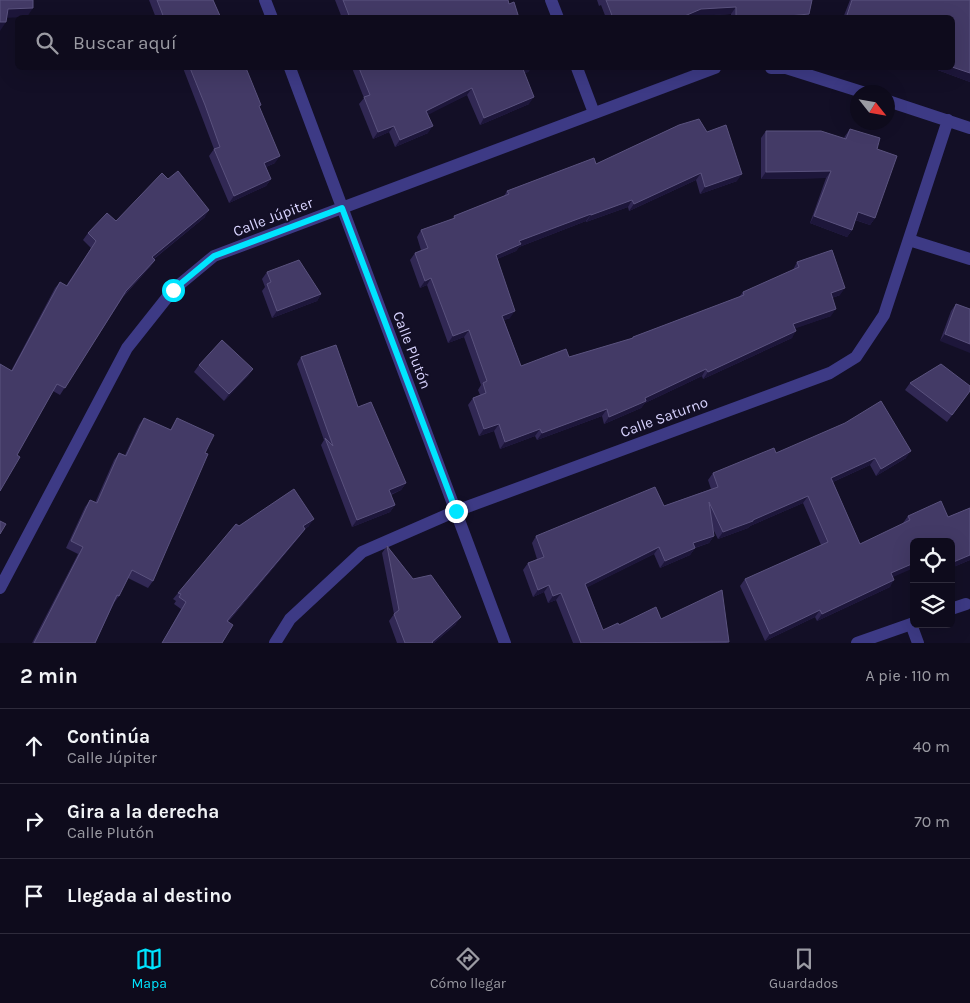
<!DOCTYPE html>
<html lang="es">
<meta charset="utf-8">
<style>
body{margin:0;font-family:Karla,sans-serif;background:#171425;color:#f1f3f6}
.controls{position:absolute;right:15px;bottom:15px;display:grid;overflow:hidden;border-radius:8px;box-shadow:0 5px 20px #0002}
.controls button{width:45px;height:45px;display:grid;place-items:center;padding:0;border:0;border-bottom:1px solid #2e2b3b;background:#0e0b1c;color:#f1f3f6;font:25px sans-serif}
.compass{position:absolute;left:850px;top:85px;width:45px;height:45px;border-radius:50%;background:#0e0b1c;box-shadow:0 5px 20px #0002;rotate:121deg}
.stop{position:absolute;width:15px;height:15px;margin:-11px;border:4px solid #00e5ff;border-radius:50%;background:#fff}
.stop.end{background:#00e5ff;border-color:#fff;box-shadow:0 1px 5px #0008}
.list{margin:0;padding:0;list-style:none}
h2{display:flex;justify-content:space-between;align-items:center;height:65px;margin:0;padding:0 20px;font-size:21px}
h2 small{font-size:16px;font-weight:400;color:#9b9ba3}
.list li{display:grid;grid-template-columns:32px 1fr auto;gap:15px;align-items:center;box-sizing:border-box;height:75px;padding:0 20px;border-top:1px solid #2e2b3b}
.list b{display:block;font-size:19px;white-space:nowrap}
.list p{margin:0;font-size:16px;white-space:nowrap;color:#9b9ba3}
.list em{font-size:16px;font-style:normal;color:#9b9ba3}
.icon{flex:none;width:28px;height:28px;fill:none;stroke:currentColor;stroke-width:2;stroke-linecap:round;stroke-linejoin:round}
.map{position:relative;flex:none;width:970px;height:643px;overflow:hidden}
.search{position:absolute;background:#0e0b1c;box-shadow:0 5px 20px #0002;left:15px;right:15px;top:15px;height:55px;display:flex;align-items:center;gap:12px;box-sizing:border-box;padding:0 18px;border-radius:8px;color:#9b9ba3;font-size:19px}
.sheet{height:290px;background:#0e0b1c}
nav{display:flex;justify-content:space-around;align-items:center;box-sizing:border-box;height:70px;border-top:1px solid #2e2b3b;background:#0e0b1c;font-size:14px;color:#9b9ba3}
nav a{display:grid;justify-items:center;gap:2px}
nav .on{color:#00e5ff}
.map>svg:first-child{display:block}
.lines{fill:none;stroke-linecap:round;stroke-linejoin:round}
.minor{stroke:#3d3a85;stroke-width:12}
.wall{fill:#312854}
.shaded-wall{fill:#1d163a}
.building{fill:#433a66;stroke:#5a527e}
.route{stroke:#00e5ff;stroke-width:6}
.labels{text-anchor:middle;stroke-width:4;stroke-linejoin:round;paint-order:stroke}
.street-label{font-size:15px;fill:#d9d4ff;stroke:#130f26}
</style>
<div class="map">
<svg width="970" height="643" viewBox="0 0 970 643">
<rect width="100%" height="100%" fill="#130f26"/>
<g class="lines">
<path class="minor" d="M 265,0 L 272,18
M 551,0 L 558,18
M 290,68 L 505,643
M 577,68 L 594,113
M 771,68 L 786,68 L 862,92
M 888,101 L 970,128
M 909,240 L 970,259
M 0,588 L 127,348 L 173,290 L 214,256 L 715,68
M 951,609 L 966,604
M 911,624 L 918,643
M 275,643 L 290,619 L 362,552 L 456,511 L 830,373 L 856,357 L 884,315 L 948,120
M 857,643 L 914,623"/>
</g>
<path class="wall" d="M 149,0 L 213,0 L 221,18 L 156,18 Z
M 335,0 L 508,0 L 509,4 L 519,18 L 342,18 Z
M 597,0 L 812,0 L 809,14 L 807,18 L 731,18 L 731,14 L 696,16 L 693,18 L 606,18 L 601,5 L 599,6 Z
M 850,0 L 970,0 L 970,82 L 935,69 L 934,70 L 925,68 L 952,68 L 952,18 L 843,18 Z
M 183,68 L 246,68 L 259,107 L 275,163 L 266,167 L 271,179 L 266,186 L 229,203 L 209,156 L 214,149 L 200,112 Z
M 352,68 L 531,68 L 528,72 L 525,73 L 529,104 L 480,125 L 467,95 L 428,114 L 428,133 L 395,147 L 389,132 L 373,139 L 359,104 L 364,98 Z
M 679,125 L 737,181 L 700,194 L 696,180 L 629,211 L 628,207 L 586,222 L 586,221 L 519,247 L 516,251 L 497,259 L 510,318 L 504,320 L 521,366 L 569,357 L 631,339 L 633,337 L 739,297 L 743,292 L 793,270 L 797,262 L 840,295 L 832,298 L 831,316 L 795,328 L 792,338 L 703,379 L 702,376 L 645,403 L 641,408 L 604,424 L 602,416 L 537,440 L 535,436 L 500,449 L 494,431 L 479,436 L 468,405 L 473,398 L 480,395 L 478,390 L 481,385 L 464,337 L 448,343 L 427,285 L 420,288 L 410,260 L 415,253 L 421,250 L 417,237 L 421,230 L 453,219 L 454,216 L 504,196 L 507,191 L 596,164 Z
M 850,129 L 877,149 L 875,218 L 870,225 L 855,220 L 852,230 L 847,237 L 810,223 L 826,178 L 761,179 L 761,138 L 766,131 L 844,138 L 845,136 Z
M 168,179 L 205,217 L 154,259 L 155,260 L 150,267 L 123,297 L 60,395 L 53,391 L 17,455 L 0,491 L 11,371 L 55,288 L 60,282 L 66,286 L 91,248 L 83,240 L 88,233 L 116,221 Z
M 267,272 L 321,294 L 317,301 L 272,318 L 262,291 L 265,287 L 262,279 Z
M 956,304 L 970,309 L 940,341 L 951,311 Z
M 301,357 L 358,407 L 406,483 L 401,490 L 391,495 L 395,505 L 390,512 L 352,527 L 321,445 L 324,440 L 297,364 Z
M 199,365 L 253,369 L 248,376 L 224,401 L 194,372 Z
M 910,383 L 970,391 L 947,422 L 905,390 Z
M 144,418 L 170,430 L 177,418 L 205,453 L 153,581 L 148,588 L 128,578 L 119,596 L 114,603 L 95,643 L 32,643 L 78,554 L 66,548 L 85,507 L 90,500 L 95,503 L 114,460 L 119,453 L 125,455 L 139,425 Z
M 776,453 L 906,458 L 876,476 L 870,465 L 833,482 L 860,544 L 903,524 L 903,523 L 908,516 L 948,517 L 970,508 L 970,560 L 951,568 L 951,542 L 893,577 L 890,587 L 817,621 L 815,617 L 765,641 L 740,586 L 745,579 L 821,545 L 803,503 L 750,526 L 748,528 L 718,539 L 712,527 L 714,536 L 709,543 L 695,548 L 690,555 L 660,568 L 654,554 L 587,587 L 603,630 L 619,625 L 661,619 L 729,643 L 573,643 L 556,600 L 548,603 L 544,592 L 533,597 L 523,570 L 528,563 L 537,559 L 532,543 L 536,536 L 664,506 L 711,489 L 708,480 L 713,473 Z
M 239,526 L 309,526 L 305,529 L 300,536 L 228,622 L 222,643 L 162,643 L 181,609 L 174,604 L 176,601 L 173,599 L 178,593 Z
M 387,546 L 413,579 L 456,624 L 434,643 L 397,643 L 389,621 L 394,614 L 382,553 Z"/>
<path class="shaded-wall" d="M 736,7 L 731,14 L 696,16 L 693,18 L 680,18 L 701,9 Z
M 33,8 L 27,17 L 2,18 L 8,9 Z
M 809,14 L 807,18 L 769,18 Z
M 0,22 L 6,22 L 0,31 Z
M 952,67 L 970,73 L 970,82 L 935,69 L 934,70 L 925,68 L 952,68 Z
M 527,68 L 531,68 L 528,72 L 518,76 L 523,69 Z
M 472,88 L 467,95 L 422,118 L 426,111 Z
M 534,97 L 529,104 L 480,125 L 484,118 Z
M 394,126 L 389,132 L 373,139 L 378,132 Z
M 433,126 L 428,133 L 395,147 L 400,140 Z
M 280,156 L 275,163 L 259,170 L 264,163 Z
M 831,171 L 826,178 L 761,179 L 766,172 Z
M 701,173 L 696,180 L 629,211 L 634,204 Z
M 742,174 L 737,181 L 700,194 L 705,187 Z
M 271,179 L 266,186 L 229,203 L 234,196 Z
M 632,200 L 628,207 L 586,222 L 591,215 Z
M 209,210 L 205,217 L 147,264 L 152,257 Z
M 858,212 L 875,218 L 870,225 L 853,219 Z
M 591,214 L 586,221 L 519,247 L 516,251 L 491,262 L 496,255 L 519,241 Z
M 814,216 L 852,230 L 847,237 L 810,223 Z
M 155,260 L 150,267 L 121,298 L 126,291 Z
M 431,278 L 427,285 L 420,288 L 425,281 Z
M 845,288 L 840,295 L 826,300 L 831,293 Z
M 321,294 L 317,301 L 272,318 L 277,311 Z
M 836,309 L 831,316 L 788,331 L 793,324 Z
M 515,311 L 510,318 L 498,322 L 502,316 Z
M 469,330 L 464,337 L 448,343 L 453,336 Z
M 796,331 L 792,338 L 703,379 L 708,372 Z
M 945,334 L 970,344 L 970,353 L 940,341 Z
M 253,369 L 248,376 L 224,401 L 229,394 Z
M 706,369 L 702,376 L 645,403 L 641,408 L 604,424 L 609,417 L 645,398 Z
M 607,409 L 602,416 L 537,440 L 542,433 Z
M 499,424 L 494,431 L 479,436 L 484,429 Z
M 540,429 L 535,436 L 500,449 L 505,442 Z
M 911,451 L 906,458 L 876,476 L 881,469 Z
M 875,458 L 870,465 L 826,485 L 831,478 Z
M 406,483 L 401,490 L 384,497 L 389,490 Z
M 808,496 L 803,503 L 750,526 L 748,528 L 718,539 L 723,532 Z
M 395,505 L 390,512 L 352,527 L 357,520 Z
M 314,519 L 309,526 L 298,533 L 303,526 Z
M 305,529 L 300,536 L 222,628 L 227,621 Z
M 714,536 L 709,543 L 688,550 L 693,543 Z
M 659,547 L 654,554 L 580,591 L 585,584 Z
M 695,548 L 690,555 L 660,568 L 665,561 Z
M 970,555 L 970,560 L 951,568 L 951,563 Z
M 914,563 L 914,568 L 886,580 L 891,573 Z
M 894,580 L 890,587 L 817,621 L 822,614 Z
M 549,585 L 544,592 L 533,597 L 538,590 Z
M 561,593 L 556,600 L 548,603 L 553,596 Z
M 820,610 L 815,617 L 765,641 L 770,634 Z
M 461,617 L 456,624 L 434,643 L 432,643 Z"/>
<path class="building" d="M 0,0 L 33,0 L 33,8 L 8,9 L 6,22 L 0,22 Z
M 157,0 L 213,0 L 221,18 L 164,18 Z
M 343,0 L 508,0 L 509,4 L 514,2 L 519,18 L 350,18 Z
M 606,0 L 812,0 L 809,14 L 769,18 L 736,18 L 736,7 L 701,9 L 680,18 L 613,18 Z
M 852,0 L 970,0 L 970,73 L 952,67 L 952,18 L 846,18 Z
M 190,68 L 246,68 L 261,105 L 259,106 L 280,156 L 264,163 L 271,179 L 234,196 L 214,149 L 220,147 L 205,105 Z
M 359,68 L 527,68 L 523,69 L 534,97 L 484,118 L 472,88 L 426,111 L 433,126 L 400,140 L 394,126 L 378,132 L 364,97 L 370,95 Z
M 699,119 L 707,132 L 726,125 L 742,174 L 705,187 L 701,173 L 634,204 L 632,200 L 591,215 L 591,214 L 519,241 L 521,244 L 496,255 L 515,311 L 502,316 L 521,366 L 566,349 L 569,357 L 633,338 L 633,337 L 744,295 L 743,292 L 799,267 L 797,262 L 832,250 L 845,288 L 831,293 L 836,309 L 793,324 L 796,331 L 708,372 L 706,369 L 645,398 L 646,401 L 609,417 L 607,409 L 542,433 L 540,429 L 505,442 L 499,424 L 484,429 L 473,398 L 486,393 L 483,383 L 487,381 L 469,330 L 453,336 L 431,278 L 425,281 L 415,253 L 428,248 L 421,230 L 455,218 L 454,216 L 509,194 L 507,191 L 594,158 L 596,164 L 679,125 Z
M 850,129 L 880,138 L 877,149 L 897,156 L 875,218 L 858,212 L 852,230 L 814,216 L 831,171 L 766,172 L 766,131 L 821,131 L 846,139 Z
M 178,171 L 209,210 L 152,257 L 155,260 L 126,291 L 65,388 L 57,384 L 17,455 L 20,457 L 0,491 L 0,364 L 12,371 L 60,282 L 67,286 L 96,241 L 88,233 L 107,213 L 116,221 L 162,173 L 168,179 Z
M 299,260 L 321,294 L 277,311 L 267,284 L 271,282 L 267,272 Z
M 956,304 L 970,309 L 970,344 L 945,334 Z
M 222,340 L 253,369 L 229,394 L 199,365 Z
M 336,345 L 358,407 L 371,402 L 406,483 L 389,490 L 395,505 L 357,520 L 325,438 L 333,446 L 301,357 Z
M 941,364 L 970,386 L 970,391 L 952,415 L 910,383 Z
M 881,401 L 911,451 L 881,469 L 875,458 L 831,478 L 860,544 L 910,520 L 908,516 L 941,501 L 948,517 L 970,508 L 970,555 L 951,563 L 951,542 L 914,542 L 914,563 L 891,573 L 894,580 L 822,614 L 820,610 L 770,634 L 745,579 L 828,542 L 808,496 L 753,520 L 753,521 L 723,532 L 709,502 L 714,536 L 693,543 L 695,548 L 665,561 L 659,547 L 585,584 L 603,630 L 618,623 L 619,625 L 656,607 L 661,619 L 722,590 L 729,642 L 581,643 L 561,593 L 553,596 L 549,585 L 538,590 L 528,563 L 544,557 L 536,536 L 655,487 L 664,506 L 718,487 L 713,473 L 774,448 L 776,453 L 845,423 Z
M 144,418 L 171,430 L 177,418 L 214,435 L 205,453 L 208,454 L 153,581 L 132,570 L 119,596 L 117,595 L 95,643 L 34,643 L 83,547 L 71,541 L 90,500 L 97,503 L 119,453 L 126,456 Z
M 294,489 L 314,519 L 303,526 L 305,529 L 227,621 L 233,625 L 222,643 L 162,643 L 186,602 L 179,597 L 181,594 L 178,593 L 236,524 L 239,526 Z
M 0,521 L 6,524 L 0,534 Z
M 387,546 L 413,579 L 431,575 L 461,617 L 432,642 L 433,643 L 405,643 L 394,614 L 399,610 Z"/>
<g class="lines">
<path class="route" d="M 173,290 L 214,256 L 342,208 L 456,511"/>
</g>
<g class="labels">
<g class="street-label">
<text transform="translate(273 217) rotate(-21)" y="5">Calle Júpiter</text>
<text transform="translate(412 350) rotate(69)" y="5">Calle Plutón</text>
<text transform="translate(664 417) rotate(-20)" y="5">Calle Saturno</text>
</g>
</g>
</svg>
<div class="controls">
<button><svg class="icon" aria-label="locate" viewBox="0 0 24 24"><circle cx="12" cy="12" r="6"/><path d="M12 2v4M12 18v4M2 12h4M18 12h4"/></svg></button>
<button><svg class="icon" aria-label="layers" viewBox="0 0 24 24"><path d="M12 4l9 5-9 5-9-5zM3 14l9 5 9-5"/></svg></button>
</div>
<svg class="compass" viewBox="-18 -18 36 36"><path d="M0-13l5 13h-10z" fill="#e53935"/><path d="M0 13l5-13h-10z" fill="#9b9ba3"/></svg>
<div class="stop" style="left:173px;top:290px"></div>
<div class="stop end" style="left:456px;top:511px"></div>
<div class="search"><svg class="icon" aria-label="search" viewBox="0 0 24 24"><circle cx="10" cy="10" r="6"/><path d="M15 15l6 6"/></svg>Buscar aquí</div>
</div>
<section class="sheet">
<h2>2 min<small>A pie · 110 m</small></h2>
<ul class="list">
<li><svg class="icon" aria-label="ahead" viewBox="0 0 24 24"><path d="M12 20V5M6 11l6-6 6 6"/></svg><div><b>Continúa</b><p>Calle Júpiter</p></div><em>40 m</em></li>
<li><svg class="icon" aria-label="right" viewBox="0 0 24 24"><path d="M7 20v-9h11M14 6l5 5-5 5"/></svg><div><b>Gira a la derecha</b><p>Calle Plutón</p></div><em>70 m</em></li>
<li><svg class="icon" aria-label="arrive" viewBox="0 0 24 24"><path d="M6 21V4h12l-3 4 3 4H6"/></svg><div><b>Llegada al destino</b></div></li>
</ul>
</section>
<nav>
<a class="on"><svg class="icon" aria-label="map" viewBox="0 0 24 24"><path d="M3 6l6-2 6 2 6-2v14l-6 2-6-2-6 2zM9 4v14M15 6v14"/></svg>Mapa</a>
<a><svg class="icon" aria-label="directions" viewBox="0 0 24 24"><path d="M12 3l9 9-9 9-9-9zM9 14v-3h6M13 9l2 2-2 2"/></svg>Cómo llegar</a>
<a><svg class="icon" aria-label="saved" viewBox="0 0 24 24"><path d="M7 4h10v16l-5-4-5 4z"/></svg>Guardados</a>
</nav>
